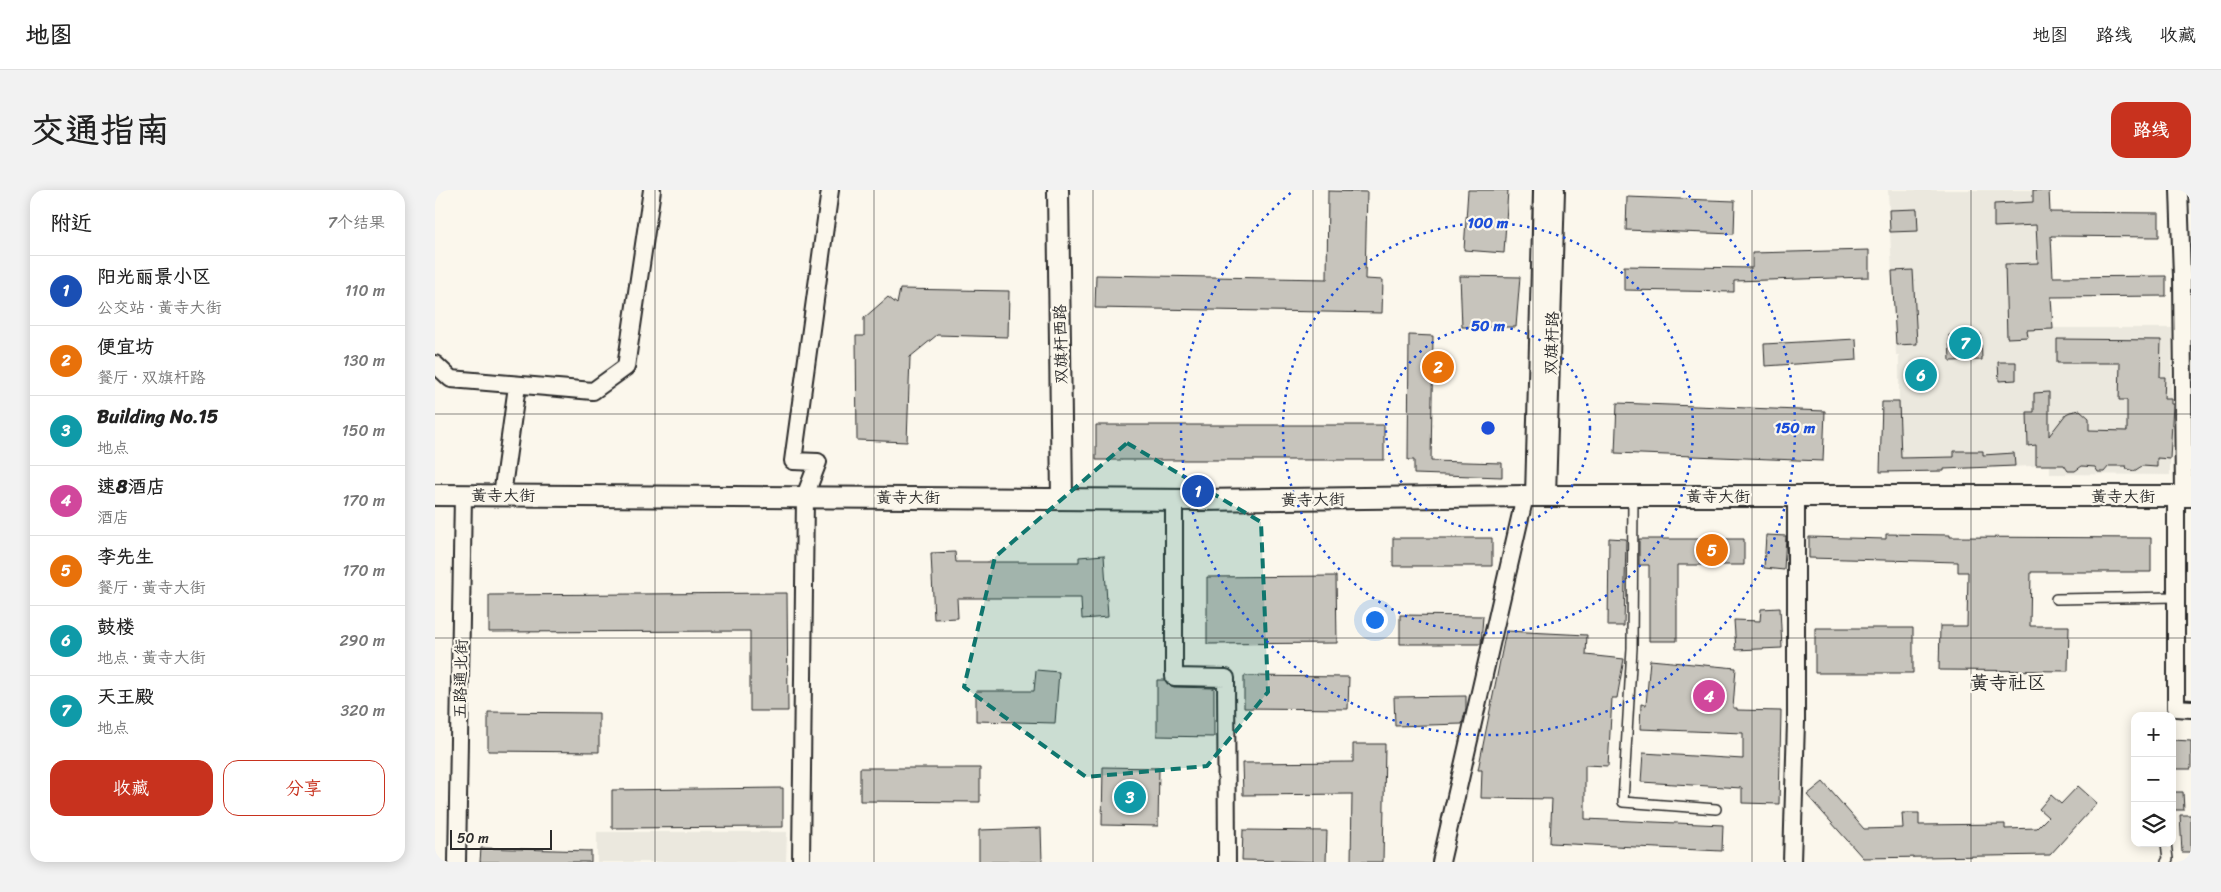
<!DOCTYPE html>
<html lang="zh">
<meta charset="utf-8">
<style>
body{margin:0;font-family:Sriracha,"LXGW WenKai TC",sans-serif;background:#f2f2f2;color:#222}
.controls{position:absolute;right:15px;bottom:15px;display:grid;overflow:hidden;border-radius:10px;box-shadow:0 2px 12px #0003}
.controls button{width:45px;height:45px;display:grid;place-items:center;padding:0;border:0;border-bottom:1px solid #e0e0e0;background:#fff;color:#222;font:25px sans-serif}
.scale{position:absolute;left:15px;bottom:12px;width:102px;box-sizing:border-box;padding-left:5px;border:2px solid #2b2b2b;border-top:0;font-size:14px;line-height:18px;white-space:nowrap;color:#2b2b2b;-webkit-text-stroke:4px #fbf7ec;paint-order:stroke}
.you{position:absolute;left:939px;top:429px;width:18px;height:18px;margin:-12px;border:4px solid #fff;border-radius:50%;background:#1a73e8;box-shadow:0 0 0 8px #1a73e833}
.badge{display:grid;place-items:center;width:32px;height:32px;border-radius:50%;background:#c8321e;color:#fff;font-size:16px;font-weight:700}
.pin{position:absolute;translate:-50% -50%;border:2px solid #fff;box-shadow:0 1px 5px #0006}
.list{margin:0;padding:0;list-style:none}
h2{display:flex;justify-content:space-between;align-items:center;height:65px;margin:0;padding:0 20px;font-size:21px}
h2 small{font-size:16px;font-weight:400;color:#767676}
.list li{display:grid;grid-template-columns:32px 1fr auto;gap:15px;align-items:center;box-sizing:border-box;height:70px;padding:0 20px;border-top:1px solid #e0e0e0}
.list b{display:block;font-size:19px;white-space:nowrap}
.list p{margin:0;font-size:16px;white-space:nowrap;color:#767676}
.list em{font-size:16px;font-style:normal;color:#767676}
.actions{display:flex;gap:10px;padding:15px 20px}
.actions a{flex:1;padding:11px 0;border:1px solid #c8321e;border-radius:15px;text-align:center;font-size:18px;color:#c8321e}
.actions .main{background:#c8321e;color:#fff}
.icon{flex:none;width:28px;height:28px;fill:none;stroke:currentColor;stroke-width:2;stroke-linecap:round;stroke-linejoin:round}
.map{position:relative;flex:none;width:1756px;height:672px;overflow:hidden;border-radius:15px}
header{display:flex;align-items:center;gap:30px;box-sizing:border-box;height:70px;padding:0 25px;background:#fff;border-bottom:1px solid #e0e0e0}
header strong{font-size:24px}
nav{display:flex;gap:28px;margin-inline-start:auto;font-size:18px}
.intro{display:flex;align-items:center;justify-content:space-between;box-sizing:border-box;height:120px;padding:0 30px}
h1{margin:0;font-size:35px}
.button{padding:12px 22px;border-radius:15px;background:#c8321e;color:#fff;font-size:18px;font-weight:700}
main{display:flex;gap:30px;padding:0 30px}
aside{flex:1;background:#fff;border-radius:15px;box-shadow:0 2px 12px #0003}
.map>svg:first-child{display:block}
.built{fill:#ebe8de}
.building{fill:#c7c4bc;stroke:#2b2b2b}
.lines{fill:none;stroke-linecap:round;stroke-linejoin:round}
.service-casing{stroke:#2b2b2b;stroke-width:12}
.minor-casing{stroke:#2b2b2b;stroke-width:20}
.tertiary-casing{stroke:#2b2b2b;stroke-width:24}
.service{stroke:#fbf7ec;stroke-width:9}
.minor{stroke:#fbf7ec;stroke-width:16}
.tertiary{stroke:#fbf7ec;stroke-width:20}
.marked{fill:#0f766e;fill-opacity:0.2;stroke:#0f766e;stroke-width:4;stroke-dasharray:10 6;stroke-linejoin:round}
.grid{fill:none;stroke:#2b2b2b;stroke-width:1;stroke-opacity:0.55}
.ring{fill:none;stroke:#1d4ed8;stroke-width:2.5;stroke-dasharray:2.5 5}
.labels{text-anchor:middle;stroke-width:4.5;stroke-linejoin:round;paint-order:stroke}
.street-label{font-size:16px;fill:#2b2b2b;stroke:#fbf7ec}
.quarter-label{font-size:19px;fill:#2b2b2b;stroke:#fbf7ec}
.centre{fill:#1d4ed8;stroke:#fbf7ec;stroke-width:2.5}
.ring-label{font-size:15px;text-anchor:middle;font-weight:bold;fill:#1d4ed8;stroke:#fbf7ec;stroke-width:4.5;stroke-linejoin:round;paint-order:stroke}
</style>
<header>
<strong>地图</strong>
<nav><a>地图</a><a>路线</a><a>收藏</a></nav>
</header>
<div class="intro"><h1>交通指南</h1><a class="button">路线</a></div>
<main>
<aside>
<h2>附近<small>7个结果</small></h2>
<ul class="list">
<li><span class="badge" style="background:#1a4fb4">1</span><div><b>阳光丽景小区</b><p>公交站 · 黄寺大街</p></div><em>110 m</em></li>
<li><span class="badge" style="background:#e8710a">2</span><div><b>便宜坊</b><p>餐厅 · 双旗杆路</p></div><em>130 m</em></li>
<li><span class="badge" style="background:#0f9aa8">3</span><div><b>Building No.15</b><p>地点</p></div><em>150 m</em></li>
<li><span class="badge" style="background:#d1479c">4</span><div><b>速8酒店</b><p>酒店</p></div><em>170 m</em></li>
<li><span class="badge" style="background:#e8710a">5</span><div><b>李先生</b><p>餐厅 · 黄寺大街</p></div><em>170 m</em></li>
<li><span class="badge" style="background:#0f9aa8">6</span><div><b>鼓楼</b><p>地点 · 黄寺大街</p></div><em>290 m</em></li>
<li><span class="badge" style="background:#0f9aa8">7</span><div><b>天王殿</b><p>地点</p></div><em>320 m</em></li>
</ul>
<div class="actions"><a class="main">收藏</a><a>分享</a></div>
</aside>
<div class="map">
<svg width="1756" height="672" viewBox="0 0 1756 672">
<rect width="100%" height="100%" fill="#fbf7ec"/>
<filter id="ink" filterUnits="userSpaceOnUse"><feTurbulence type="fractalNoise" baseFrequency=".02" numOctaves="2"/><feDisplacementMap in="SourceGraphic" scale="10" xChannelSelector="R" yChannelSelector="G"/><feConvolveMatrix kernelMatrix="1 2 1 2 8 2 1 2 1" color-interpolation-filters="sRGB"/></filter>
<g filter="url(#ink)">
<path class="built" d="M 1453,0 L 1614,0 L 1618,138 L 1737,138 L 1735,285 L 1615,284 L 1615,275 L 1559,278 L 1552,271 L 1548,271 L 1548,278 L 1519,279 L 1519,272 L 1517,272 L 1509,281 L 1445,282 L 1447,212 L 1464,211 L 1464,165 L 1461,165 Z
M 162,642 L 352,642 L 351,672 L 162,672 Z"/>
<path class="building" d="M 1033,0 L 1073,0 L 1069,63 L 1029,60 Z
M 1598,0 L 1614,0 L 1615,22 L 1724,23 L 1724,47 L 1616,46 L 1618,87 L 1731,86 L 1731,106 L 1616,107 L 1618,139 L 1592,140 L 1593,147 L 1572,148 L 1570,74 L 1603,73 L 1601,35 L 1559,37 L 1559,14 L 1598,12 Z
M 893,1 L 932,2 L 930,89 L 948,90 L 947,123 L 660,118 L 661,85 L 892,89 Z
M 1192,7 L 1300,11 L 1299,44 L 1191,40 Z
M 1482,19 L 1483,41 L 1455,42 L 1454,20 Z
M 1434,60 L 1434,87 L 1299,91 L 1299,102 L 1189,100 L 1189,76 L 1317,78 L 1317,63 Z
M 1478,80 L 1482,154 L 1461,155 L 1457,81 Z
M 1025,86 L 1085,87 L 1081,137 L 1027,137 Z
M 465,99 L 574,101 L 573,147 L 502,145 L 475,167 L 472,252 L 422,250 L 421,146 L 429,146 L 429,128 L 453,107 L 462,114 Z
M 1530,144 L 1546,144 L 1547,170 L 1515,171 L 1514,145 Z
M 974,145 L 998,146 L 996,271 L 1067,273 L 1067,287 L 979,284 L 979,270 L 973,270 Z
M 1421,149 L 1422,170 L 1330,176 L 1329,154 Z
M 1622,149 L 1726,150 L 1725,187 L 1730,187 L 1729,209 L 1736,209 L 1736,214 L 1738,214 L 1735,269 L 1722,268 L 1722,277 L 1707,276 L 1699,281 L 1692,279 L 1691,276 L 1674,276 L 1669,282 L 1663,282 L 1660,277 L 1647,276 L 1640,281 L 1633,281 L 1629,275 L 1601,275 L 1601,255 L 1593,256 L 1592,222 L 1599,222 L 1599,203 L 1614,202 L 1614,246 L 1631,224 L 1635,222 L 1645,220 L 1654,228 L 1654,240 L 1692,241 L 1692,210 L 1684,210 L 1685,173 L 1622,173 Z
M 1563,172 L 1581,172 L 1581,190 L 1564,191 Z
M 1477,176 L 1495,176 L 1495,194 L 1477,194 Z
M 1447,212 L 1464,212 L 1466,268 L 1519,267 L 1519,261 L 1548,261 L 1548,265 L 1579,263 L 1580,276 L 1509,279 L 1509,281 L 1445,282 Z
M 1182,213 L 1390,221 L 1388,271 L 1180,263 Z
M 661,235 L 949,235 L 949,270 L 661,270 Z
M 1451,344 L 1515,345 L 1515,347 L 1716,348 L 1716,382 L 1596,382 L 1595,436 L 1634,436 L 1633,481 L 1504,480 L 1505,436 L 1532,436 L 1533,382 L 1523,382 L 1523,372 L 1374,368 L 1374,347 L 1451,349 Z
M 1331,345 L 1351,346 L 1349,380 L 1329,378 Z
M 958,348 L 1057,348 L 1057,376 L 958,376 Z
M 1174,348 L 1191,349 L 1189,436 L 1173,436 Z
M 1204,349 L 1309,349 L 1309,375 L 1242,375 L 1242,451 L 1214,451 L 1214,375 L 1204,375 Z
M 520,362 L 521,372 L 644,372 L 644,367 L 669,365 L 673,427 L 647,429 L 646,408 L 522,408 L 523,428 L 499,429 L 496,363 Z
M 901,386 L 902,453 L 772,454 L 772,387 Z
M 352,403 L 353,521 L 315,521 L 315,441 L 54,442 L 54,405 Z
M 1345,418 L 1347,458 L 1301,460 L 1299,430 L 1325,431 L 1326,419 Z
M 965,425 L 1048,426 L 1046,454 L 965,454 Z
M 1380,438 L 1478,438 L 1478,483 L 1380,483 Z
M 1071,441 L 1152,445 L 1151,465 L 1189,469 L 1182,508 L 1177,508 L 1173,576 L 1150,575 L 1150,629 L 1288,635 L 1287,661 L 1115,653 L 1117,609 L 1046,608 L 1047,580 L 1043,580 Z
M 1215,470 L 1301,478 L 1298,518 L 1302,518 L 1302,520 L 1346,521 L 1344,614 L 1307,613 L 1307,598 L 1206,592 L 1208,563 L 1308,569 L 1308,543 L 1205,539 L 1206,514 L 1211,515 Z
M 601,480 L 624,482 L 620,533 L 541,531 L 541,501 L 599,501 Z
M 809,486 L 914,487 L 913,519 L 809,518 Z
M 722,490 L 730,490 L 734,495 L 739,497 L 779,498 L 779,547 L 722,546 Z
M 1031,506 L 1031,518 L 1027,534 L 960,536 L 959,507 Z
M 53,522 L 164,523 L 164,562 L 53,561 Z
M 1737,550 L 1756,551 L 1756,579 L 1737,579 Z
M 918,554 L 950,554 L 948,672 L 916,672 L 917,604 L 808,605 L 807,573 L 918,572 Z
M 668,577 L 724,578 L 723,636 L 667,635 Z
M 425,578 L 545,578 L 545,612 L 425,611 Z
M 1388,592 L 1429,639 L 1468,638 L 1467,623 L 1484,623 L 1484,635 L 1570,634 L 1570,639 L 1602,638 L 1613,627 L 1604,619 L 1616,605 L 1626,614 L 1643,596 L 1662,613 L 1615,665 L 1428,668 L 1372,605 Z
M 348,598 L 348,637 L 177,638 L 177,600 Z
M 1737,602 L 1748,602 L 1749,620 L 1737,620 Z
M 1745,625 L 1756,625 L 1756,662 L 1747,662 Z
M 606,638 L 607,672 L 544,672 L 544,640 Z
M 808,640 L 892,641 L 891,672 L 807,670 Z
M 46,658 L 156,661 L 156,672 L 45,672 Z"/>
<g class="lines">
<defs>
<path id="service" d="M 1198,306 L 1197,458 L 1188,612 L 1281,619
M 1621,409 L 1741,407
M 1731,672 L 1733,669 L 1731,653"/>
<path id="minor" d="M 1744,0 L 1747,86 L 1749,306
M 0,174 L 16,189 L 158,201 L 191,177 L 217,0
M 67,305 L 82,196
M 1099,306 L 1107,0
M 1112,306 L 1121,0
M 1741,306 L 1741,518 L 1756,519
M 739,309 L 739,487 L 791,488 L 792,672
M 22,672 L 28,305
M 366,672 L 370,306 L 383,272 L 358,271 L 395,0
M 1006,672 L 1090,306
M 1357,672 L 1361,531 L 1361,306"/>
<path id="tertiary" d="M 623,0 L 627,308
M 0,305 L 763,310 L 1090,306 L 1756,306"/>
</defs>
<use href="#service" class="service-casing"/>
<use href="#minor" class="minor-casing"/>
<use href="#tertiary" class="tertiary-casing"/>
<use href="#service" class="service"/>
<use href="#minor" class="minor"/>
<use href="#tertiary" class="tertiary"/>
</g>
</g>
<path class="marked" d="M 692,253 L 826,332 L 833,502 L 772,576 L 651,587 L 529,497 L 560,367 Z"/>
<path class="grid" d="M 220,0 L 220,672M 439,0 L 439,672M 658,0 L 658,672M 878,0 L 878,672M 1098,0 L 1098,672M 1317,0 L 1317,672M 1536,0 L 1536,672M 0,224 L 1756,224M 0,448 L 1756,448"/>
<g class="ring">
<circle cx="1053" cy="238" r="102"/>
<circle cx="1053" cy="238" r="205"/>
<path d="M1248 1A307 307 0 1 1 858 1"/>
</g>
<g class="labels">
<g class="street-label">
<text transform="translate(1116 153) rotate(-88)" y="6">双旗杆路</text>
<text transform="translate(625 154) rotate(-91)" y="6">双旗杆西路</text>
<text x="68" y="311">黄寺大街</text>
<text x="1283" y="312">黄寺大街</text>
<text x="1688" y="312">黄寺大街</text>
<text x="473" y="313">黄寺大街</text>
<text transform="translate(878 309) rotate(-1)" y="6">黄寺大街</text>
<text transform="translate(25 489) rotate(-89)" y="6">五路通北街</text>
</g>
<g class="quarter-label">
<text x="1573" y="499">黄寺社区</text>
</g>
</g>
<circle cx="1053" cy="238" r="8" class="centre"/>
<g class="ring-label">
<text x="1053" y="38">100 m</text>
<text x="1053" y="141">50 m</text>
<text x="1360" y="243">150 m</text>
</g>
</svg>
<div class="controls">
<button>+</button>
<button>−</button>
<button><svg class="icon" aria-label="layers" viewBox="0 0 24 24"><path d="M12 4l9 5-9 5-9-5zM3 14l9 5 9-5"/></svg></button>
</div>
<div class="scale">50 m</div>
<div class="you"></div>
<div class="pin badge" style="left:763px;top:301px;background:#1a4fb4">1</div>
<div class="pin badge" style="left:1003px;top:177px;background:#e8710a">2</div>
<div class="pin badge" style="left:695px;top:607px;background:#0f9aa8">3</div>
<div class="pin badge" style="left:1274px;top:506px;background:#d1479c">4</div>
<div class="pin badge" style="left:1277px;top:360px;background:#e8710a">5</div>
<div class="pin badge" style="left:1486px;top:185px;background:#0f9aa8">6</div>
<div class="pin badge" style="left:1530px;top:153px;background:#0f9aa8">7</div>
</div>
</main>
